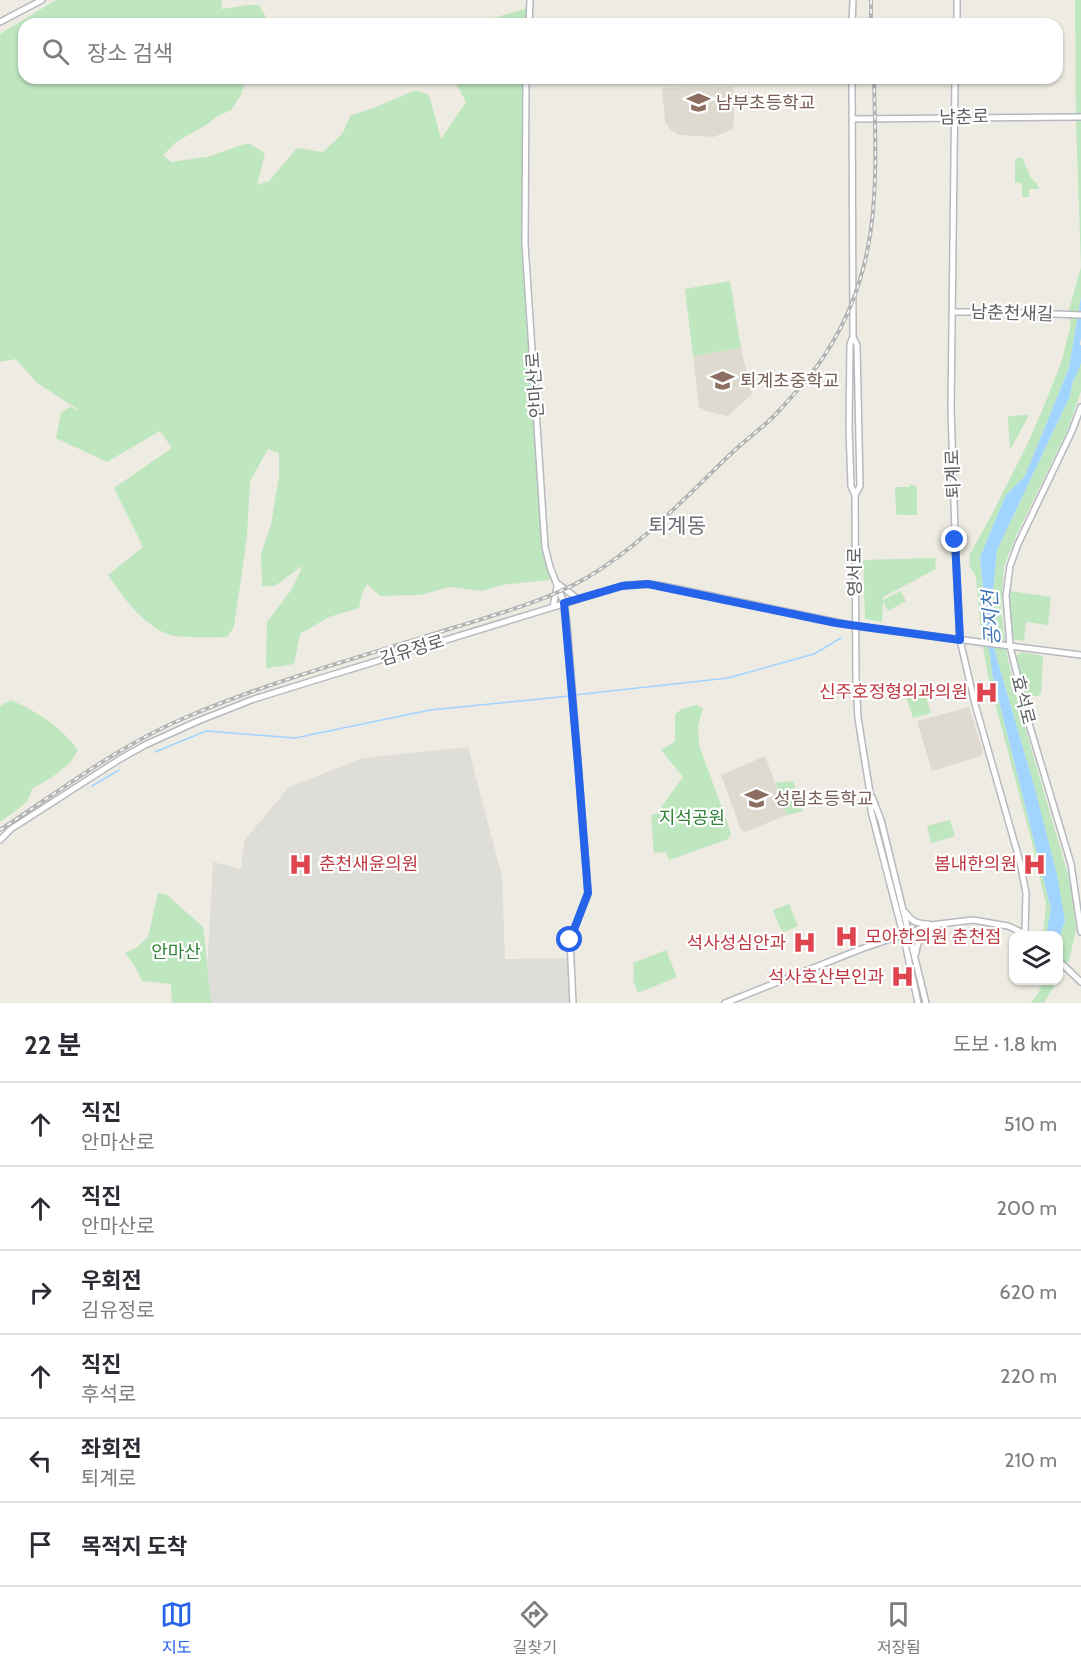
<!DOCTYPE html>
<html lang="ko">
<meta charset="utf-8">
<style>
body{margin:0;font-family:Cabin,"Noto Sans KR",sans-serif;background:#f7f7f7;color:#2b2b33}
.controls{position:absolute;right:18px;bottom:18px;display:grid;overflow:hidden;border-radius:12px;box-shadow:0 2px 4px #0004}
.controls button{width:54px;height:54px;display:grid;place-items:center;padding:0;border:0;border-bottom:2px solid #e1e1e2;background:#fff;color:#2b2b33;font:30px sans-serif}
.stop{position:absolute;width:18px;height:18px;margin:-14px;border:4px solid #2563eb;border-radius:50%;background:#fff}
.stop.end{background:#2563eb;border-color:#fff;box-shadow:0 2px 6px #0008}
.list{margin:0;padding:0;list-style:none}
h2{display:flex;justify-content:space-between;align-items:center;height:78px;margin:0;padding:0 24px;font-size:26px}
h2 small{font-size:20px;font-weight:400;color:#7c7c81}
.list li{display:grid;grid-template-columns:39px 1fr auto;gap:18px;align-items:center;box-sizing:border-box;height:84px;padding:0 24px;border-top:2px solid #e1e1e2}
.list b{display:block;font-size:22px;white-space:nowrap}
.list p{margin:0;font-size:20px;white-space:nowrap;color:#7c7c81}
.list em{font-size:20px;font-style:normal;color:#7c7c81}
.icon{flex:none;width:33px;height:33px;fill:none;stroke:currentColor;stroke-width:2;stroke-linecap:round;stroke-linejoin:round}
.map{position:relative;flex:none;width:1081px;height:1003px;overflow:hidden}
.search{position:absolute;background:#fff;box-shadow:0 2px 4px #0004;left:18px;right:18px;top:18px;height:66px;display:flex;align-items:center;gap:15px;box-sizing:border-box;padding:0 21px;border-radius:18px;color:#7c7c81;font-size:22px}
.sheet{height:582px;background:#fff}
nav{display:flex;justify-content:space-around;align-items:center;box-sizing:border-box;height:84px;border-top:2px solid #e1e1e2;background:#fff;font-size:16px;color:#7c7c81}
nav a{display:grid;justify-items:center;gap:3px}
nav .on{color:#2563eb}
.map>svg:first-child{display:block}
.industrial{fill:#dfddd7}
.education{fill:#dedad0}
.green{fill:#bee6bf}
.water{fill:#a1d4ff}
.lines{fill:none;stroke-linecap:round;stroke-linejoin:round}
.stream{stroke:#a1d4ff;stroke-width:1.5}
.river{stroke:#a1d4ff;stroke-width:6}
.secondary-casing{stroke:#b6b9bf;stroke-width:8}
.secondary{stroke:#fff;stroke-width:5}
.rail-casing{stroke:#b3b4b4;stroke-width:4}
.rail{stroke:#fff;stroke-width:1.5;stroke-dasharray:4.5;stroke-linecap:butt}
.route{stroke:#2563eb;stroke-width:8}
.labels{text-anchor:middle;stroke-width:4.5;stroke-linejoin:round;paint-order:stroke}
.education-label{font-size:18px;fill:#785e54;stroke:#fff;text-anchor:start}
.street-label{font-size:18px;fill:#5b5e63;stroke:#fff}
.health-label{font-size:18px;fill:#be3a42;stroke:#fff;text-anchor:end}
.park-label{font-size:18px;fill:#338239;stroke:#fff}
.water-label{font-size:20px;font-style:italic;fill:#3d73b2;stroke:#fff}
.quarter-label{font-size:21px;fill:#6c7075;stroke:#fff}
</style>
<div class="map">
<svg width="1081" height="1003" viewBox="0 0 1081 1003">
<rect width="100%" height="100%" fill="#eeebe2"/>
<path class="industrial" d="M 468,747 L 502,877 L 505,959 L 570,958 L 573,1003 L 212,1003 L 207,972 L 213,862 L 241,869 L 244,841 L 289,787 L 363,758 Z"/>
<path class="education" d="M 733,87 L 734,117 L 733,129 L 714,137 L 679,135 L 670,129 L 665,121 L 662,88 Z
M 741,348 L 752,394 L 728,416 L 706,411 L 699,407 L 693,356 Z
M 969,707 L 983,752 L 981,756 L 932,771 L 917,721 Z
M 765,756 L 787,815 L 745,832 L 741,830 L 721,775 Z"/>
<path class="green" d="M 56,0 L 222,0 L 221,9 L 248,5 L 259,5 L 270,24 L 24,24 L 24,78 L 266,78 L 244,85 L 241,95 L 231,110 L 216,117 L 206,125 L 176,142 L 163,155 L 171,162 L 207,157 L 248,143 L 265,153 L 257,185 L 269,181 L 297,148 L 323,152 L 342,134 L 351,115 L 371,109 L 416,90 L 429,95 L 441,139 L 466,102 L 453,78 L 529,78 L 528,291 L 540,497 L 541,549 L 550,580 L 501,585 L 483,591 L 450,587 L 420,595 L 380,596 L 367,584 L 362,593 L 359,608 L 329,617 L 300,634 L 294,664 L 266,668 L 267,622 L 292,589 L 303,565 L 275,586 L 262,586 L 261,554 L 271,525 L 279,476 L 279,453 L 268,449 L 250,481 L 247,537 L 234,627 L 227,637 C 210,637 192,638 175,636 C 147,631 123,597 108,575 L 143,547 L 114,488 L 172,448 L 160,431 L 107,462 L 56,438 L 61,413 L 70,407 L 80,411 L 36,382 L 16,359 L 0,362 L 0,34 Z
M 1075,0 L 1081,0 L 1081,297 L 1069,368 L 1025,476 L 1006,495 L 980,557 L 992,673 L 1051,909 L 1046,935 L 1043,935 L 1046,904 L 1032,843 L 989,680 L 982,642 L 976,577 L 969,565 L 970,554 L 992,514 L 1026,447 L 1042,411 L 1061,363 L 1071,324 L 1068,314 L 1081,267 L 1076,121 Z
M 528,8 L 528,24 L 485,24 L 493,18 Z
M 1018,158 L 1022,158 L 1031,178 L 1037,184 L 1039,189 L 1029,189 L 1029,197 L 1022,197 L 1022,183 L 1015,182 L 1015,160 Z
M 730,281 L 741,348 L 693,356 L 685,289 Z
M 1081,348 L 1081,391 L 1068,429 L 1016,536 L 1004,566 L 1001,608 L 1006,650 L 1018,703 L 1071,885 L 1076,929 L 1069,961 L 1059,978 L 1059,938 L 1065,921 L 1035,789 L 995,652 L 991,612 L 997,550 L 1070,396 Z
M 1029,415 L 1010,450 L 1008,416 Z
M 911,484 L 917,487 L 917,515 L 897,515 L 896,512 L 895,487 L 909,487 Z
M 935,558 L 936,569 L 883,597 L 883,600 L 901,591 L 906,601 L 888,611 L 883,601 L 882,622 L 865,619 L 863,560 Z
M 1010,591 L 1051,597 L 1048,625 L 1026,622 L 1024,641 L 1013,639 L 1009,609 Z
M 1022,652 L 1043,656 L 1041,693 L 1039,696 L 1028,696 C 1022,685 1014,669 1017,656 Z
M 924,691 L 931,713 L 913,718 L 906,696 Z
M 11,700 C 40,714 58,724 78,750 L 70,763 L 51,778 L 33,788 L 26,803 L 0,822 L 0,706 Z
M 696,705 L 703,708 L 698,726 L 699,745 L 731,833 L 728,839 L 669,860 L 666,852 L 654,853 L 651,815 L 657,813 L 683,777 L 661,750 L 675,741 L 675,714 L 682,709 Z
M 793,781 L 803,811 L 787,815 L 775,783 Z
M 950,820 L 955,836 L 931,843 L 927,826 Z
M 158,893 L 167,895 L 203,927 C 207,952 207,978 212,1003 L 172,1003 L 171,984 L 142,981 L 134,965 L 125,953 L 136,948 L 148,937 Z
M 789,904 L 798,926 L 784,932 L 781,930 L 773,910 Z
M 666,950 L 677,977 L 638,993 L 633,981 L 634,970 L 633,963 Z
M 1043,981 L 1057,981 L 1044,1003 L 1031,1003 L 1038,994 Z"/>
<path class="water" d="M 1081,297 L 1081,338 L 1070,396 L 997,550 L 991,612 L 995,652 L 1035,789 L 1057,875 L 1065,921 L 1059,938 L 1058,936 L 1046,935 L 1051,909 L 992,673 L 980,557 L 1006,495 L 1025,476 L 1069,368 Z"/>
<g class="lines">
<path class="stream" d="M 574,695 L 728,678 L 814,654 L 841,638
M 155,752 L 206,731 L 295,738 L 430,710 L 569,696
M 92,786 L 119,770"/>
<path class="river" d="M 1072,377 L 1079,360 L 1081,348
M 987,621 L 988,636 L 991,647"/>
<defs>
<path id="secondary" d="M 0,22 L 42,0
M 529,24 L 530,0
M 852,24 L 853,0
M 957,24 L 957,0
M 526,78 L 525,244 L 545,547 L 550,567 L 564,603 L 567,623 L 588,893 L 570,940 L 573,1003
M 852,78 L 853,337 L 850,344 L 849,429 L 851,486 L 855,495 L 856,681 L 858,718 L 870,793 L 871,811 L 903,934 L 918,1003
M 955,78 L 951,409 L 956,562 L 960,640 L 975,704 L 1020,862 L 1026,893 L 1025,933
M 853,119 L 1081,117
M 952,312 L 1004,312 L 1081,315
M 853,337 L 857,345 L 860,486 L 855,495
M 1081,407 L 1072,431 L 1018,544 L 1010,566 L 1006,596 L 1010,646 L 1030,727 L 1071,864 L 1081,932
M 558,584 L 578,599
M 553,607 L 557,587
M 872,797 L 881,820 L 926,1003
M 0,840 L 11,829 L 120,759 L 145,745 L 198,721 L 254,699 L 312,681 L 625,585 L 648,584 L 664,586 L 855,626 L 1081,655
M 906,913 C 912,922 918,924 929,924
M 916,953 C 917,940 924,933 935,925
M 1058,960 L 1081,982
M 725,1003 L 861,949 L 931,925 L 973,920 L 1008,926 L 1030,936"/>
</defs>
<use href="#secondary" class="secondary-casing"/>
<use href="#secondary" class="secondary"/>
<defs>
<path id="rail" d="M 871,0 L 871,24
M 0,830 C 61,790 121,744 189,716 C 272,681 360,657 446,630 C 494,615 545,602 588,577 C 645,543 688,494 736,449 C 748,438 762,428 774,416 C 792,397 813,374 826,353 C 883,265 876,177 874,78"/>
</defs>
<use href="#rail" class="rail-casing"/>
<use href="#rail" class="rail"/>
</g>
<g class="lines">
<path class="route" d="M 570,940 L 588,893 L 578,764 L 564,603 L 622,586 L 648,584 L 836,623 L 960,640 L 955,540"/>
</g>
<defs>
<symbol id="school-bare" viewBox="-9 -9 18 18"><path d="M0-5L7-2L0 1L-7-2ZM-4 1L0 2.5L4 1V4Q0 6-4 4Z" fill="#8d6e63" stroke="#fff" stroke-width="2.5" paint-order="stroke"/></symbol>
<symbol id="hospital-bare" viewBox="-9 -9 18 18"><path d="M-5-5h3v3.5h4V-5h3V5h-3V1.5h-4V5h-3Z" fill="#e0444e" stroke="#fff" stroke-width="2.5" paint-order="stroke"/></symbol>
</defs>
<g fill-rule="evenodd">
<use href="#school-bare" x="682" y="86" width="33" height="33"/>
<use href="#school-bare" x="706" y="364" width="33" height="33"/>
<use href="#hospital-bare" x="970" y="676" width="33" height="33"/>
<use href="#school-bare" x="740" y="782" width="33" height="33"/>
<use href="#hospital-bare" x="284" y="848" width="33" height="33"/>
<use href="#hospital-bare" x="1018" y="848" width="33" height="33"/>
<use href="#hospital-bare" x="830" y="920" width="33" height="33"/>
<use href="#hospital-bare" x="788" y="926" width="33" height="33"/>
<use href="#hospital-bare" x="886" y="960" width="33" height="33"/>
</g>
<g class="labels">
<g class="education-label">
<text x="716" y="109">남부초등학교</text>
<text x="740" y="387">퇴계초중학교</text>
<text x="774" y="805">성림초등학교</text>
</g>
<g class="street-label">
<text transform="translate(964 117) rotate(-1)" y="6">남춘로</text>
<text transform="translate(1012 313) rotate(2)" y="6">남춘천새길</text>
<text transform="translate(535 385) rotate(-94)" y="6">안마산로</text>
<text transform="translate(953 474) rotate(-92)" y="6">퇴계로</text>
<text transform="translate(855 572) rotate(-90)" y="6">영서로</text>
<text transform="translate(412 650) rotate(-17)" y="6">김유정로</text>
<text transform="translate(1023 700) rotate(76)" y="6">효석로</text>
</g>
<g class="health-label">
<text x="968" y="698">신주호정형외과의원</text>
<text x="319" y="870" text-anchor="start">춘천새윤의원</text>
<text x="1017" y="870">봄내한의원</text>
<text x="865" y="943" text-anchor="start">모아한의원 춘천점</text>
<text x="786" y="949">석사성심안과</text>
<text x="884" y="983">석사호산부인과</text>
</g>
<g class="park-label">
<text x="692" y="824">지석공원</text>
<text x="176" y="958">안마산</text>
</g>
<g class="water-label">
<text transform="translate(991 618) rotate(-93)" y="7">공지천</text>
</g>
<g class="quarter-label">
<text x="677" y="533">퇴계동</text>
</g>
</g>
</svg>
<div class="controls">
<button><svg class="icon" aria-label="layers" viewBox="0 0 24 24"><path d="M12 4l9 5-9 5-9-5zM3 14l9 5 9-5"/></svg></button>
</div>
<div class="stop" style="left:570px;top:940px"></div>
<div class="stop end" style="left:955px;top:540px"></div>
<div class="search"><svg class="icon" aria-label="search" viewBox="0 0 24 24"><circle cx="10" cy="10" r="6"/><path d="M15 15l6 6"/></svg>장소 검색</div>
</div>
<section class="sheet">
<h2>22 분<small>도보 · 1.8 km</small></h2>
<ul class="list">
<li><svg class="icon" aria-label="ahead" viewBox="0 0 24 24"><path d="M12 20V5M6 11l6-6 6 6"/></svg><div><b>직진</b><p>안마산로</p></div><em>510 m</em></li>
<li><svg class="icon" aria-label="ahead" viewBox="0 0 24 24"><path d="M12 20V5M6 11l6-6 6 6"/></svg><div><b>직진</b><p>안마산로</p></div><em>200 m</em></li>
<li><svg class="icon" aria-label="right" viewBox="0 0 24 24"><path d="M7 20v-9h11M14 6l5 5-5 5"/></svg><div><b>우회전</b><p>김유정로</p></div><em>620 m</em></li>
<li><svg class="icon" aria-label="ahead" viewBox="0 0 24 24"><path d="M12 20V5M6 11l6-6 6 6"/></svg><div><b>직진</b><p>후석로</p></div><em>220 m</em></li>
<li><svg class="icon" aria-label="left" viewBox="0 0 24 24"><path d="M17 20v-9H6M10 6l-5 5 5 5"/></svg><div><b>좌회전</b><p>퇴계로</p></div><em>210 m</em></li>
<li><svg class="icon" aria-label="arrive" viewBox="0 0 24 24"><path d="M6 21V4h12l-3 4 3 4H6"/></svg><div><b>목적지 도착</b></div></li>
</ul>
</section>
<nav>
<a class="on"><svg class="icon" aria-label="map" viewBox="0 0 24 24"><path d="M3 6l6-2 6 2 6-2v14l-6 2-6-2-6 2zM9 4v14M15 6v14"/></svg>지도</a>
<a><svg class="icon" aria-label="directions" viewBox="0 0 24 24"><path d="M12 3l9 9-9 9-9-9zM9 14v-3h6M13 9l2 2-2 2"/></svg>길찾기</a>
<a><svg class="icon" aria-label="saved" viewBox="0 0 24 24"><path d="M7 4h10v16l-5-4-5 4z"/></svg>저장됨</a>
</nav>
